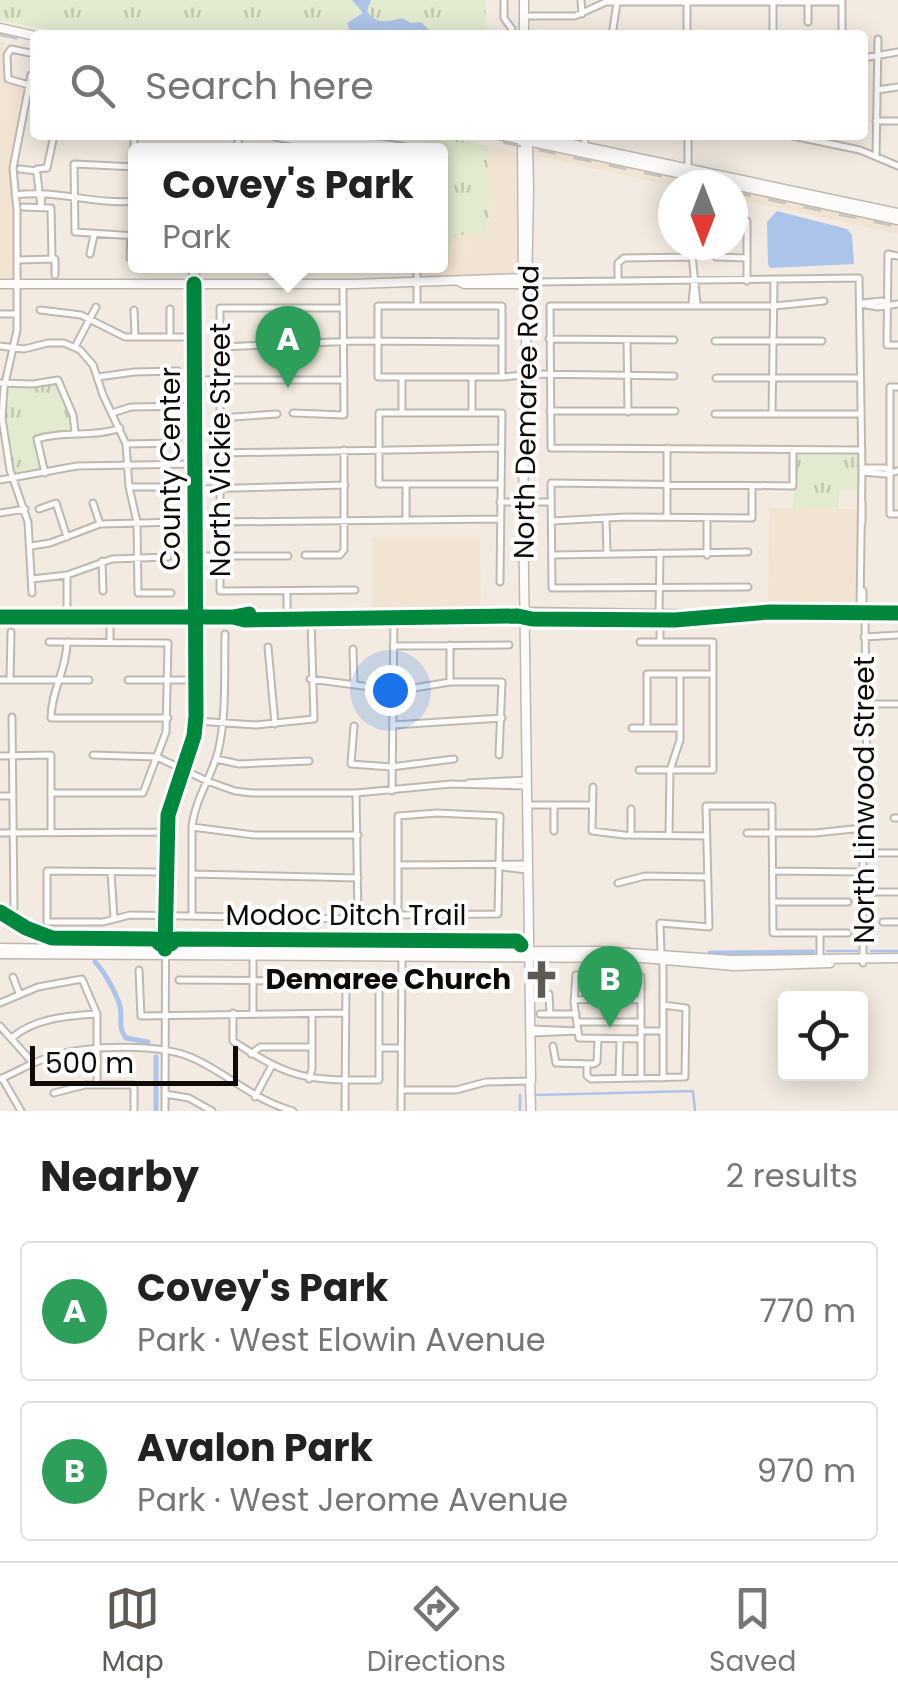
<!DOCTYPE html>
<meta charset="utf-8">
<style>
body{margin:0;font-family:Poppins,sans-serif;background:#f6f6f6;color:#222}
.controls{position:absolute;right:30px;bottom:30px;display:grid;overflow:hidden;border-radius:10px;box-shadow:0 5px 25px #0003}
.controls button{width:90px;height:90px;display:grid;place-items:center;padding:0;border:0;border-bottom:2px solid #e0e0e0;background:#fff;color:#222;font:50px sans-serif}
.compass{position:absolute;left:658px;top:170px;width:90px;height:90px;border-radius:50%;background:#fff;box-shadow:0 5px 25px #0003;rotate:180deg}
.scale{position:absolute;left:30px;bottom:25px;width:208px;box-sizing:border-box;padding-left:10px;border:5px solid #100b06;border-top:0;font-size:28px;line-height:35px;white-space:nowrap;color:#100b06;-webkit-text-stroke:8px #fff;paint-order:stroke}
.you{position:absolute;left:390px;top:690px;width:35px;height:35px;margin:-25px;border:8px solid #fff;border-radius:50%;background:#1a73e8;box-shadow:0 0 0 15px #1a73e833}
.badge{display:grid;place-items:center;width:65px;height:65px;border-radius:50%;background:#5f5953;color:#fff;font-size:32px;font-weight:700}
.pin{position:absolute;translate:-50% -82px;filter:drop-shadow(0 2px 5px #0008)}
.pin::after{content:'';position:absolute;top:52px;width:35px;height:30px;background:inherit;clip-path:polygon(0 0,100% 0,50% 100%)}
.popup{position:absolute;left:128px;top:143px;width:320px;height:130px;box-sizing:border-box;display:grid;place-content:center;border-radius:10px;background:#fff;filter:drop-shadow(0 2px 8px #0005);font-size:32px;white-space:nowrap;color:#767676}
.popup b{font-size:38px;color:#222}
.popup::after{content:'';position:absolute;left:50%;top:100%;margin-left:-20px;border:20px solid transparent;border-top-color:#fff}
.list{margin:0;padding:0;list-style:none}
h2{display:flex;justify-content:space-between;align-items:center;height:130px;margin:0;padding:0 40px;font-size:42px}
h2 small{font-size:32px;font-weight:400;color:#767676}
.list li{display:grid;grid-template-columns:65px 1fr auto;gap:30px;align-items:center;box-sizing:border-box;height:140px;margin:0 20px 20px;padding:0 20px;border:2px solid #e0e0e0;border-radius:10px}
.list b{display:block;font-size:38px;white-space:nowrap}
.list p{margin:0;font-size:32px;white-space:nowrap;color:#767676}
.list em{font-size:32px;font-style:normal;color:#767676}
.icon{flex:none;width:55px;height:55px;fill:none;stroke:currentColor;stroke-width:2;stroke-linecap:round;stroke-linejoin:round}
.map{position:relative;flex:none;width:898px;height:1111px;overflow:hidden}
.search{position:absolute;background:#fff;box-shadow:0 5px 25px #0003;left:30px;right:30px;top:30px;height:110px;display:flex;align-items:center;gap:25px;box-sizing:border-box;padding:0 35px;border-radius:10px;color:#767676;font-size:38px}
.sheet{height:450px;background:#fff}
nav{display:flex;justify-content:space-around;align-items:center;box-sizing:border-box;height:140px;border-top:2px solid #e0e0e0;background:#fff;font-size:28px;color:#767676}
nav a{display:grid;justify-items:center;gap:5px}
nav .on{color:#5f5953}
.map>svg:first-child{display:block}
.built{fill:#f2e4d2}
.grass{fill:url(#grass-tufts)}
.water{fill:#acc4e9}
.lines{fill:none;stroke-linecap:round;stroke-linejoin:round}
.stream{stroke:#acc4e9;stroke-width:2.5}
.canal{stroke:#acc4e9;stroke-width:5}
.minor-casing{stroke:#bfb8b1;stroke-width:9}
.major-casing{stroke:#bfb8b1;stroke-width:11}
.minor{stroke:#fdfcfa;stroke-width:5}
.major{stroke:#fdfcfa;stroke-width:8}
.rail{stroke:#c6c4c1;stroke-width:2.5;stroke-dasharray:18 18;stroke-linecap:butt}
.cycleway-casing{stroke:#fff;stroke-width:21}
.cycleway{stroke:#00873e;stroke-width:15}
.labels{text-anchor:middle;stroke-width:8;stroke-linejoin:round;paint-order:stroke}
.street-label{font-size:28px;fill:#100b06;stroke:#fff}
.poi-label{font-size:28px;font-weight:bold;fill:#100b06;stroke:#fff;text-anchor:end}
</style>
<div class="map">
<svg width="898" height="1111" viewBox="0 0 898 1111">
<defs>
<pattern id="grass-tufts" width="24" height="20" patternUnits="userSpaceOnUse" patternTransform="scale(2.5)"><rect width="24" height="20" fill="#e2eacf"/><path d="M3 7l-1-3M5 7V3M7 7l1-3M15 17l-1-3M17 17v-4M19 17l1-3" fill="none" stroke="#c1c7b0"/></pattern>
</defs>
<rect width="100%" height="100%" fill="#f3ebe1"/>
<path class="built" d="M 0,42 L 4,43 L 5,83 L 26,87 L 9,168 L 14,212 L 14,276 L 11,280 L 0,280 Z
M 490,146 L 516,152 L 517,276 L 423,276 L 420,266 L 440,266 L 441,243 L 452,243 L 454,235 L 485,234 L 489,219 L 487,154 Z
M 536,147 L 579,154 L 725,185 L 673,186 L 533,155 Z
M 733,187 L 898,223 L 898,234 L 733,198 Z
M 769,508 L 858,509 L 857,606 L 768,605 Z
M 372,537 L 480,537 L 481,612 L 372,610 Z"/>
<path class="grass" d="M 0,0 L 486,0 L 485,22 L 493,35 L 71,35 L 0,20 Z
M 430,135 L 490,146 L 487,154 L 490,210 L 485,234 L 455,235 L 452,243 L 441,243 L 440,150 L 429,150 Z
M 56,383 L 71,414 L 73,430 L 36,436 L 43,470 L 14,475 L 5,432 L 6,387 Z
M 796,453 L 859,453 L 859,490 L 839,490 L 839,508 L 793,508 Z"/>
<path class="water" d="M 352,0 L 371,0 L 367,11 C 376,25 388,22 402,18 L 411,23 L 421,22 L 431,32 L 446,31 L 451,35 L 357,34 L 349,29 L 347,23 L 363,13 Z
M 777,211 L 847,229 L 852,235 L 854,264 L 771,268 L 768,265 L 767,222 Z"/>
<g class="lines">
<path class="stream" d="M 827,951 L 857,951
M 871,951 L 898,951
M 537,1095 L 693,1091 L 695,1111
M 520,1111 L 520,1095"/>
<path class="canal" d="M 0,916 L 37,936
M 176,941 L 517,943
M 710,953 L 813,952
M 95,962 C 105,972 116,993 120,1006 C 123,1020 117,1026 126,1038 L 148,1042
M 156,1111 L 156,1057"/>
<defs>
<path id="minor" d="M 504,0 L 504,18 L 512,29
M 581,0 L 582,14
M 687,0 L 687,35
M 808,2 L 808,22
M 773,3 L 773,35
M 526,16 L 575,16 L 606,2 L 842,2 L 842,35
M 612,35 L 617,3
M 863,58 L 898,52
M 29,85 L 8,79 L 7,55 L 11,49 L 35,54
M 877,90 L 898,87
M 876,121 L 898,121
M 269,135 C 315,150 362,135 409,148
M 688,135 L 688,172
M 788,135 L 860,150 L 898,166
M 584,146 L 586,135
M 236,150 L 240,135
M 876,157 L 878,39
M 134,167 L 134,135
M 136,167 L 74,164 L 75,232 L 136,236
M 20,169 L 37,171
M 37,169 L 47,168 L 54,135
M 37,174 L 41,207 L 42,194
M 15,195 C 55,189 94,205 136,201
M 23,207 L 51,208 L 52,259
M 747,221 L 747,281
M 691,245 L 697,304
M 714,245 L 716,257 L 747,258
M 90,254 L 94,235
M 898,256 L 888,254 L 887,345 L 898,345
M 130,258 L 131,236
M 17,260 L 55,259 L 55,275
M 192,266 L 193,282
M 417,266 L 417,306
M 618,281 L 618,263 L 624,258 L 692,257
M 535,282 L 859,278 L 862,472 L 860,607 L 865,618 L 867,781 L 863,823 L 863,963
M 824,301 L 774,306 L 550,306 L 551,448 L 862,450
M 692,303 L 694,281
M 862,303 L 882,301 L 887,304
M 860,304 L 878,307 L 898,304
M 343,308 L 220,308 L 220,591 L 355,590
M 40,310 L 81,315 L 125,337 L 194,337
M 134,310 L 135,337
M 0,314 L 17,314
M 170,337 L 170,309
M 549,339 L 674,340
M 627,340 L 628,412
M 715,341 L 822,341
M 0,346 L 24,349 L 48,343 L 64,343 L 80,350 L 93,365 L 103,395 L 126,444 L 129,487 L 137,522 L 138,593 L 171,593
M 75,347 L 96,307
M 220,347 L 354,341 L 502,342
M 98,377 L 134,372 L 178,371
M 502,377 L 502,306 L 378,306 L 378,377 L 504,377 L 532,374 L 674,376
M 402,378 L 402,413
M 716,378 L 860,378
M 195,380 L 344,380
M 0,383 L 33,384 L 58,380 L 73,415 L 75,432
M 898,387 L 890,387 L 890,514 L 898,514
M 550,411 L 675,411
M 472,412 L 472,377
M 112,413 L 131,407 L 195,406
M 293,413 L 344,415 L 343,284
M 715,414 L 861,414
M 772,414 L 774,282
M 219,418 L 277,414
M 126,444 L 177,443
M 219,453 L 501,448
M 862,472 L 885,474 L 898,471
M 862,472 L 866,468 L 885,468 L 890,471
M 45,473 L 37,439 C 64,430 94,438 120,428
M 0,480 L 77,466 L 195,464
M 406,484 L 406,519
M 129,487 L 179,487
M 196,489 L 345,485
M 500,502 L 551,502
M 862,502 L 862,523
M 93,503 L 100,524
M 39,509 L 56,503 L 67,537
M 0,513 L 25,509
M 667,517 L 667,448
M 606,519 L 607,554
M 707,519 L 707,555
M 552,521 L 626,517 L 752,518 L 752,486
M 220,522 L 499,519
M 31,546 L 50,543 L 100,524 L 179,522
M 305,555 L 340,555 L 344,550 L 344,450
M 552,555 L 748,552
M 196,556 L 288,556
M 102,561 L 103,591
M 67,575 L 67,617
M 32,579 L 67,575 L 112,559 L 168,557
M 500,582 L 502,413 L 379,413 L 379,484 L 501,484
M 748,587 L 552,588 L 551,483 L 793,486 L 793,450
M 32,593 L 28,522 L 10,470 L 2,418 L 4,388 L 17,330 L 17,211 L 13,168 L 31,75 L 35,76
M 863,612 L 863,591
M 287,613 L 287,592
M 659,614 L 660,553
M 525,616 L 532,611 L 725,614
M 0,617 L 233,617 L 287,613 L 365,616
M 110,617 L 110,642
M 233,617 L 245,620 L 518,616 L 532,619 L 675,620 L 769,612 L 898,613
M 864,637 L 898,635
M 49,642 L 168,643 L 166,732 L 143,793 L 51,793
M 67,642 C 67,669 51,691 51,718 L 168,718
M 660,642 L 660,620
M 450,645 L 450,682
M 393,646 L 509,645
M 268,647 L 275,724
M 353,649 L 354,684
M 10,679 L 11,632
M 310,679 L 378,688 L 414,688 L 450,682 L 502,682 L 499,755
M 0,680 L 89,680
M 128,680 L 196,680
M 864,704 L 898,704
M 12,717 L 14,908
M 196,721 L 256,725 L 314,719 L 311,620
M 393,725 L 502,718
M 354,726 L 351,764 L 391,767 L 454,759
M 632,728 L 680,728
M 647,728 L 647,674 L 713,674
M 93,755 L 157,757 L 207,781 L 235,791 L 252,793 L 356,793 L 451,784 L 527,786
M 0,756 L 51,755 L 51,833
M 216,759 L 239,764 L 309,761
M 639,770 L 713,770 L 713,642 L 640,642
M 468,783 L 527,780
M 593,787 L 592,831 L 624,835 L 706,836
M 392,791 L 394,617
M 0,796 L 12,796
M 527,805 L 593,805
M 631,809 L 631,835
M 437,813 L 500,816 L 498,914 L 398,915 L 398,816 Z
M 894,818 L 898,818
M 192,827 L 254,835 L 358,835
M 554,831 L 554,805
M 0,833 L 166,832
M 747,833 L 815,833 L 863,828
M 669,835 L 670,770 L 680,740 L 680,674
M 863,853 L 898,853
M 398,865 L 528,864
M 503,867 L 527,870
M 773,871 L 863,872
M 111,872 L 114,918
M 165,872 L 47,871 L 47,922 L 103,922 L 130,915 L 358,919 L 356,793
M 192,874 L 358,878
M 618,883 L 645,876 L 706,877
M 863,892 L 898,892
M 773,902 L 848,902
M 192,915 L 192,827 C 195,799 211,778 218,752 C 227,714 224,673 225,634
M 883,922 L 898,922
M 661,953 L 660,923 L 709,927 L 706,806 L 772,806 L 773,933 L 848,933
M 820,958 L 820,933
M 139,970 L 141,1016 L 346,1013
M 618,975 L 619,999 L 641,1000
M 13,977 L 19,993
M 179,980 L 379,981 L 379,1080 C 307,1080 294,1081 233,1041 L 233,1013
M 549,994 L 550,1014
M 574,1000 L 595,999 L 596,974
M 0,1003 L 38,987 L 82,979 L 97,1014 L 97,1085
M 253,1013 L 253,956
M 540,1014 L 576,1014
M 578,1022 L 641,1022
M 0,1026 L 33,1063
M 532,1029 L 578,1031
M 641,1031 L 663,1031
M 532,1033 L 578,1031
M 13,1037 C 35,1018 68,1016 97,1014
M 553,1046 L 556,1063 L 594,1064 L 597,1062 L 598,1039
M 379,1048 L 401,1048
M 251,1054 L 260,1047 L 312,1047
M 587,1064 L 587,1076 L 591,1079 L 685,1077 L 686,1008 L 663,1005
M 2,1078 L 21,1111
M 619,1078 L 620,1039
M 641,1078 L 641,977 L 576,975 L 574,1003 L 579,1038 L 641,1039
M 663,1078 L 663,959
M 0,1079 C 17,1072 32,1062 50,1057 C 86,1045 162,1042 197,1060 C 230,1076 256,1101 293,1111
M 309,1079 L 312,1069 L 312,1014
M 401,1090 L 456,1090 L 486,1082 L 531,1081
M 54,1093 L 85,1085 L 134,1085 L 134,1111
M 165,1094 L 189,1098 L 212,1111
M 255,1097 L 271,1067
M 165,1111 L 166,832 C 169,791 193,757 196,716 L 196,266
M 345,1111 L 346,980
M 401,1111 L 402,954"/>
<path id="major" d="M 524,0 L 524,35
M 0,28 L 35,36
M 499,135 L 898,220
M 529,135 L 898,213
M 525,140 L 528,145 L 529,188 L 523,504 L 531,1081
M 523,280 L 522,143 L 525,140
M 459,281 L 464,284 L 528,284
M 0,284 L 354,284 L 523,278 L 535,282
M 0,948 L 304,952 L 600,951 L 732,960 L 898,958
M 0,954 L 643,958 L 734,966 L 830,963
M 530,1081 L 531,1111"/>
</defs>
<use href="#minor" class="minor-casing"/>
<use href="#major" class="major-casing"/>
<use href="#minor" class="minor"/>
<use href="#major" class="major"/>
<path class="rail" d="M 0,35 L 35,42
M 468,135 L 701,185
M 733,192 L 898,227"/>
<defs>
<path id="cycleway" d="M 0,617 L 233,617 L 249,614
M 233,617 L 245,620 L 518,616 L 532,619 L 675,620 L 769,612 L 898,613
M 0,912 L 26,928 L 52,938 L 155,939 L 160,944
M 171,944 L 176,939 L 517,941 L 521,945
M 165,949 L 168,815 L 194,736 L 196,716 L 194,284"/>
</defs>
<use href="#cycleway" class="cycleway-casing"/>
<use href="#cycleway" class="cycleway"/>
</g>
<defs>
<symbol id="church-bare" viewBox="-9 -9 18 18"><path d="M-1.2-6h2.4v3.5h3.3v2.4h-3.3V6h-2.4V-.1h-3.3v-2.4h3.3Z" fill="#5f5953" stroke="#fff" stroke-width="2.5" paint-order="stroke"/></symbol>
</defs>
<g fill-rule="evenodd">
<use href="#church-bare" x="514" y="952" width="55" height="55"/>
</g>
<g class="labels">
<g class="street-label">
<text transform="translate(526 412) rotate(-89)" y="10">North Demaree Road</text>
<text transform="translate(220 450) rotate(-90)" y="10">North Vickie Street</text>
<text transform="translate(170 469) rotate(-90)" y="10">County Center</text>
<text transform="translate(864 800) rotate(-90)" y="10">North Linwood Street</text>
<text x="346" y="925">Modoc Ditch Trail</text>
</g>
<g class="poi-label">
<text x="511" y="989">Demaree Church</text>
</g>
</g>
</svg>
<div class="controls">
<button><svg class="icon" aria-label="locate" viewBox="0 0 24 24"><circle cx="12" cy="12" r="6"/><path d="M12 2v4M12 18v4M2 12h4M18 12h4"/></svg></button>
</div>
<svg class="compass" viewBox="-18 -18 36 36"><path d="M0-13l5 13h-10z" fill="#e53935"/><path d="M0 13l5-13h-10z" fill="#767676"/></svg>
<div class="scale">500 m</div>
<div class="you"></div>
<div class="pin badge" style="left:288px;top:388px;background:#2e9e5b">A</div>
<div class="popup"><b>Covey's Park</b>Park</div>
<div class="pin badge" style="left:610px;top:1028px;background:#2e9e5b">B</div>
<div class="search"><svg class="icon" aria-label="search" viewBox="0 0 24 24"><circle cx="10" cy="10" r="6"/><path d="M15 15l6 6"/></svg>Search here</div>
</div>
<section class="sheet">
<h2>Nearby<small>2 results</small></h2>
<ul class="list">
<li><span class="badge" style="background:#2e9e5b">A</span><div><b>Covey's Park</b><p>Park · West Elowin Avenue</p></div><em>770 m</em></li>
<li><span class="badge" style="background:#2e9e5b">B</span><div><b>Avalon Park</b><p>Park · West Jerome Avenue</p></div><em>970 m</em></li>
</ul>
</section>
<nav>
<a class="on"><svg class="icon" aria-label="map" viewBox="0 0 24 24"><path d="M3 6l6-2 6 2 6-2v14l-6 2-6-2-6 2zM9 4v14M15 6v14"/></svg>Map</a>
<a><svg class="icon" aria-label="directions" viewBox="0 0 24 24"><path d="M12 3l9 9-9 9-9-9zM9 14v-3h6M13 9l2 2-2 2"/></svg>Directions</a>
<a><svg class="icon" aria-label="saved" viewBox="0 0 24 24"><path d="M7 4h10v16l-5-4-5 4z"/></svg>Saved</a>
</nav>
